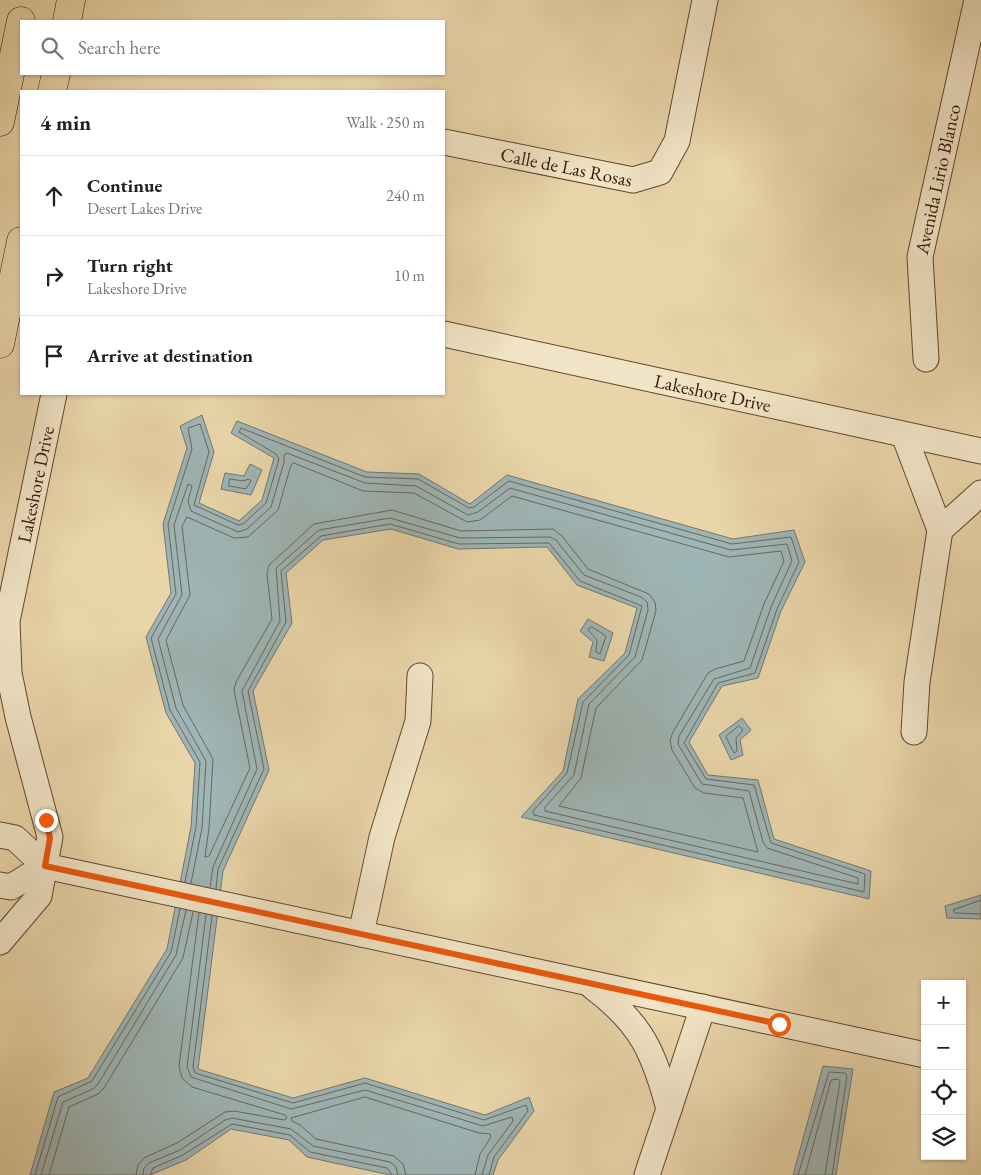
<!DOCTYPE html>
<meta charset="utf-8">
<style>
body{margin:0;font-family:"EB Garamond",serif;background:#f2f2f2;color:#222}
.controls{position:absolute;right:15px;bottom:15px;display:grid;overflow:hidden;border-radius:0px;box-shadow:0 1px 4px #0004}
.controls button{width:45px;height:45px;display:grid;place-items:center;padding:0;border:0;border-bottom:1px solid #e0e0e0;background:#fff;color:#222;font:25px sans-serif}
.stop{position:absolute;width:15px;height:15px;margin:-11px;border:4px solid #ea580c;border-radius:50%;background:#fff}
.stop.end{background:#ea580c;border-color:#fff;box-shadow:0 1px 5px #0008}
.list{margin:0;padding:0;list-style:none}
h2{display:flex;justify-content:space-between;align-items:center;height:65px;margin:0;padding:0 20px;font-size:21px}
h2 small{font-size:16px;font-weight:400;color:#767676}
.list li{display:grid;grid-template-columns:32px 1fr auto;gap:15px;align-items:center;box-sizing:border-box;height:80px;padding:0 20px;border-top:1px solid #e0e0e0}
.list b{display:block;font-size:19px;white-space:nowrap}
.list p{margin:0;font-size:16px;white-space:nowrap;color:#767676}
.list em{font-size:16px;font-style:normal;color:#767676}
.icon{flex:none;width:28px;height:28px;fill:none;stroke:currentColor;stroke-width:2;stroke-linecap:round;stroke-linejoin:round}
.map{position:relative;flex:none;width:981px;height:1175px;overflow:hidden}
.search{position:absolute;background:#fff;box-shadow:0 1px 4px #0004;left:20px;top:20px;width:425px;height:55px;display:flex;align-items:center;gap:12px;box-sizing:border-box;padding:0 18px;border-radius:0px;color:#767676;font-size:19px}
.panel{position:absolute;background:#fff;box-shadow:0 1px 4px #0004;left:20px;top:90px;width:425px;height:305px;border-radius:0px}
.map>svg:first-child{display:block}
.water{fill:#9eb5b5;stroke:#74766f}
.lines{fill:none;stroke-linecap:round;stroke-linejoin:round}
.shore{stroke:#69665d;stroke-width:1}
.minor-casing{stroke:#61462e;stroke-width:27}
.major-casing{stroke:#341705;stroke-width:29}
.minor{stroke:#f1e4c6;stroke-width:25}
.major{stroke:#e9d5a8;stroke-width:28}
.route{stroke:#ea580c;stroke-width:6}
.labels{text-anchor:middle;stroke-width:4;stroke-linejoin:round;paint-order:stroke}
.street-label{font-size:19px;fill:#341705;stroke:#f1e4c6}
</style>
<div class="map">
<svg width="981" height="1175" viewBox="0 0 981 1175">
<rect width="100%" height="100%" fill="#e9d5a8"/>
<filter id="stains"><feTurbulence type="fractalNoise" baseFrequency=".004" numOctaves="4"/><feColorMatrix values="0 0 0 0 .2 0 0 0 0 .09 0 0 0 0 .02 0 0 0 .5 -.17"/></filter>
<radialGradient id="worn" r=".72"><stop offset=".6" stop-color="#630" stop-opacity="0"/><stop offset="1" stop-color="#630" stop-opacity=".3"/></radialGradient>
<path class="water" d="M 202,415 L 214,452 L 199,503 L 239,521 L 262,500 L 274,458 L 231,433 L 237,421 L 367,472 L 419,474 L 470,504 L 507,475 L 733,539 L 794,530 L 805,562 L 781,611 L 758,678 L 722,686 L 689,742 L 708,775 L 758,780 L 774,839 L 871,871 L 869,899 L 521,817 L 563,771 L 578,699 L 625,653 L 637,608 L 577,585 L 547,547 L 458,549 L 391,529 L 323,540 L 286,573 L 292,623 L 253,691 L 269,770 L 223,871 L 198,1069 L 293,1098 L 365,1078 L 485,1115 L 529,1097 L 534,1111 L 498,1160 L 493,1175 L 390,1175 L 307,1157 L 289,1140 L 231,1129 L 186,1160 L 150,1175 L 30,1175 L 54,1092 L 88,1078 L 167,949 L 191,827 L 195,763 L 166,713 L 146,637 L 171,593 L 163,524 L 187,448 L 180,426 Z
M 250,464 L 262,470 L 251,495 L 221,489 L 225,473 L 244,476 Z
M 588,619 L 613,633 L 604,661 L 589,657 L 593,642 L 580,631 Z
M 742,718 L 751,730 L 740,740 L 743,755 L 731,760 L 719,735 Z
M 981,895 L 981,919 L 947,918 L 945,906 Z
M 823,1066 L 853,1069 L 836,1175 L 793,1175 Z"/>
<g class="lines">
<path class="shore" d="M 294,463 L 363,491 L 414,493 L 467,522 L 480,520 L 512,496 L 729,557 L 781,551 L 784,561 L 764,604 L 744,661 L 715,669 L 708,673 L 673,732 L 670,740 L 672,750 L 695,788 L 704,793 L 743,798 L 758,852 L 559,806 L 581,778 L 596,708 L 642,660 L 656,611 L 655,602 L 649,594 L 588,569 L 562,536 L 553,529 L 461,531 L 392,510 L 314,524 L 269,565 L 267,574 L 272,619 L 236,682 L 234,690 L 250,768 L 209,856 L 205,857 L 209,828 L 213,759 L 183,705 L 166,640 L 190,595 L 182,526 L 187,517 L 234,538 L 248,537 L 278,510 L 291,465 Z
M 230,479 L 243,481 L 249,479 L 251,481 L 246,489 L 229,486 Z
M 592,627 L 606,636 L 600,654 L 596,652 L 597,640 L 588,630 Z
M 739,726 L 743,730 L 736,738 L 737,751 L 734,753 L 726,737 Z
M 185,882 L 196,827 L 200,762 L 170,710 L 151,638 L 176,594 L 168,524 L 192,449 L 188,428 L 200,424 L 209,452 L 194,505 L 238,525 L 243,524 L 266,503 L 279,459 L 276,454 L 239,432 L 241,428 L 365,477 L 418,479 L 469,508 L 474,507 L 509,481 L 732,544 L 791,537 L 799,562 L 777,609 L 755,673 L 718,683 L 684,743 L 706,779 L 754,785 L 771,843 L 865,874 L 864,892 L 534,815 L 533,811 L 567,773 L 583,702 L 629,655 L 642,606 L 580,581 L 549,543 L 459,544 L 390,524 L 321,536 L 281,571 L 286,622 L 248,691 L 264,769 L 218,869 L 216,889
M 191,883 L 202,828 L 206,761 L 176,708 L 158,639 L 182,595 L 174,525 L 188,484 L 192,486 L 188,501 L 191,511 L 238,532 L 247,529 L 271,507 L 284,462 L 284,455 L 287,453 L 365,483 L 416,486 L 468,515 L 478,512 L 510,488 L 731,550 L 787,544 L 792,561 L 771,607 L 750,668 L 714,679 L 679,736 L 678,744 L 702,784 L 749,791 L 763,842 L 767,848 L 858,878 L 858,884 L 545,811 L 545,807 L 574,775 L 589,704 L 635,657 L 648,610 L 647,602 L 641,597 L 584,575 L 556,540 L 550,537 L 460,538 L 390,518 L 319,530 L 276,568 L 280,621 L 242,691 L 257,769 L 213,867 L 210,887
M 981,900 L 953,910 L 955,913 L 981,914
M 206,915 L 187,1067 L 191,1077 L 291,1109 L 365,1090 L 483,1126 L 512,1117 L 513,1121 L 488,1155 L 482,1175
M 212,916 L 193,1067 L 195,1073 L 293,1103 L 365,1083 L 484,1120 L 526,1105 L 528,1111 L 494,1157 L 489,1175
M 35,1175 L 58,1097 L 92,1081 L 171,952 L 180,909
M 41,1175 L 63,1102 L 93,1089 L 98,1084 L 176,955 L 186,910
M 49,1175 L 69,1107 L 98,1094 L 104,1088 L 183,958 L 193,912
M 136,1175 L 138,1165 L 144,1158 L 177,1143 L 225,1112 L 234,1111 L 284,1120 L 287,1118 L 285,1115 L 192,1087 L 182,1078 L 179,1066 L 199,913
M 143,1175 L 144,1168 L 149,1163 L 180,1150 L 225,1120 L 232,1118 L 291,1129 L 313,1146 L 390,1162 L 396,1167 L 398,1175
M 150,1175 L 153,1168 L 183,1155 L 232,1124 L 290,1135 L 310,1152 L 387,1168 L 392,1175
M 406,1175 L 403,1164 L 394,1156 L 316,1139 L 300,1125 L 292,1121 L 291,1118 L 365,1097 L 479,1133 L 490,1134 L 491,1137 L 480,1154 L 475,1175
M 798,1175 L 829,1072 L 845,1073 L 847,1076 L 832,1175
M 805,1175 L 831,1080 L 838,1079 L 840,1082 L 825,1175"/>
<defs>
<g id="minor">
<path id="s1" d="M 444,142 L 633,180 L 660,172 L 677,141 L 705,0"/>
<path id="s2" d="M 444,334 L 981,451"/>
<path id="s3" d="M 926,359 L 920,257 L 977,0"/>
<path d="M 904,435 L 940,530 L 917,682 L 914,732"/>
<path d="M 940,530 L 981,493"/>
<path d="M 0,835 L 15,838 L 45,866 L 925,1055"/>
<path d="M 0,885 L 11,887 L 45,866"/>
<path d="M 361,934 L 382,837 L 418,721 L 420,676"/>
<path id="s4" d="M 0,942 L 39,896 L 50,837 L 18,717 L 9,673 L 7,621 L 54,394"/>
<path d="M 593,987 C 641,1023 654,1052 669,1109"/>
<path d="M 647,1175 L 703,1007"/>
</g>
<path id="major" d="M 67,21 L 71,0
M 52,91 L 56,74
M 0,122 L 21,21
M 0,344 L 21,241"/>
</defs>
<use href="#minor" class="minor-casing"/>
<use href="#major" class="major-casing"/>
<use href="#minor" class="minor"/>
<use href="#major" class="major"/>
</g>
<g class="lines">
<path class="route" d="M 46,820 L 50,838 L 45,866 L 779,1024"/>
</g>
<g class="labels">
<g class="street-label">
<text dy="7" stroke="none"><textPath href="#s1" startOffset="125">Calle de Las Rosas</textPath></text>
<text dy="7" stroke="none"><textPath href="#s3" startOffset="182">Avenida Lirio Blanco</textPath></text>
<text dy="7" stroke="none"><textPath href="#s2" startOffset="275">Lakeshore Drive</textPath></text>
<text dy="7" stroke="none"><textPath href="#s4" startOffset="481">Lakeshore Drive</textPath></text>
</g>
</g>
<rect width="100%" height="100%" filter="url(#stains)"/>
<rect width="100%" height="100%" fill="url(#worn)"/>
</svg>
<div class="controls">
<button>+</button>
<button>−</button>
<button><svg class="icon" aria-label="locate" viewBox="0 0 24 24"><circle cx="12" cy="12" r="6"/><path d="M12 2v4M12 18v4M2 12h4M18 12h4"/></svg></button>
<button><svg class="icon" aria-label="layers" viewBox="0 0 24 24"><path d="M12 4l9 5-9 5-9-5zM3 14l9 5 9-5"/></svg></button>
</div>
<div class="stop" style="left:779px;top:1024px"></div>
<div class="stop end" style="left:46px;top:820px"></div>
<div class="search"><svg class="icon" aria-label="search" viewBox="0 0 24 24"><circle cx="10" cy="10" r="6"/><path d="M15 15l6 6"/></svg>Search here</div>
<section class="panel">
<h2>4 min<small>Walk · 250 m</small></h2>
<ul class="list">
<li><svg class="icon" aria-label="ahead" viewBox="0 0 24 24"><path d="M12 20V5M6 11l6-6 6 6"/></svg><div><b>Continue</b><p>Desert Lakes Drive</p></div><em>240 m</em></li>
<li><svg class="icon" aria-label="right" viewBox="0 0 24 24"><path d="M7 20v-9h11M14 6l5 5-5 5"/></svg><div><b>Turn right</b><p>Lakeshore Drive</p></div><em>10 m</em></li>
<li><svg class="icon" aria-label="arrive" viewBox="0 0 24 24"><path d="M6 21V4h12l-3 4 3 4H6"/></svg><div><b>Arrive at destination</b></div></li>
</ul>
</section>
</div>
